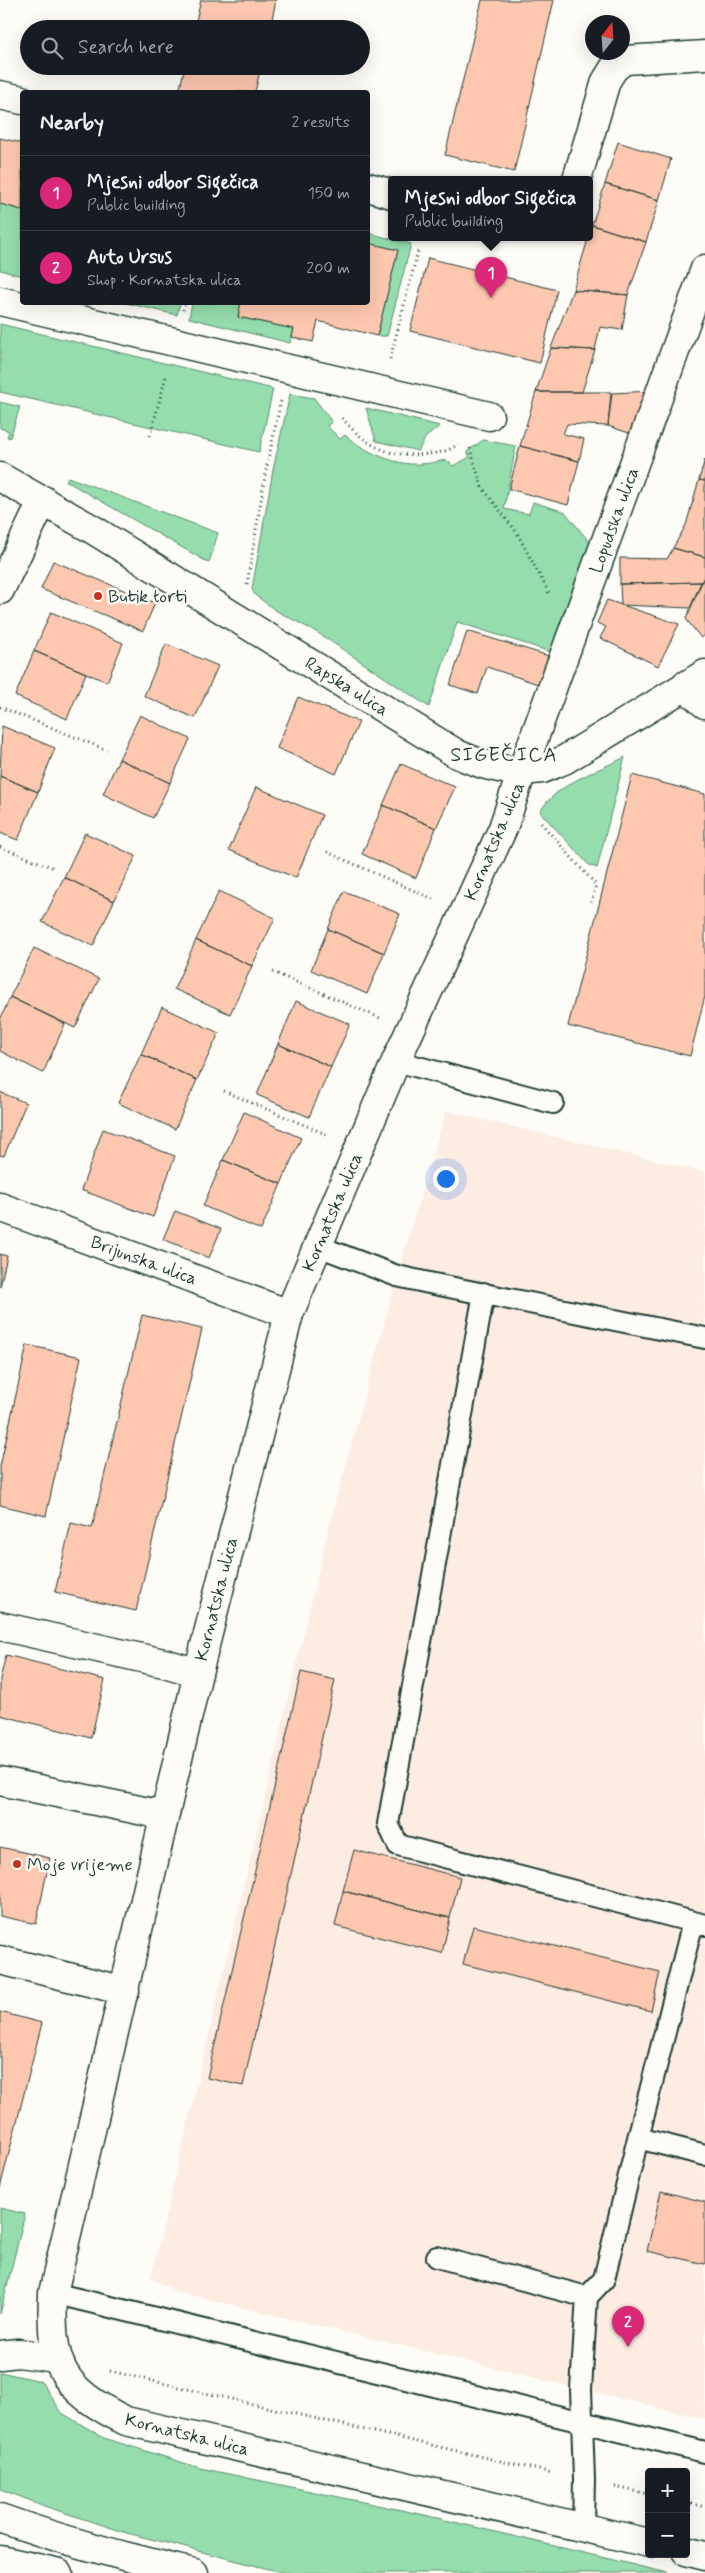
<!DOCTYPE html>
<meta charset="utf-8">
<style>
body{margin:0;font-family:Mynerve,sans-serif;background:#242831;color:#f1f3f6}
.controls{position:absolute;right:15px;bottom:15px;display:grid;overflow:hidden;border-radius:5px;box-shadow:0 5px 20px #0002}
.controls button{width:45px;height:45px;display:grid;place-items:center;padding:0;border:0;border-bottom:1px solid #363941;background:#171b24;color:#f1f3f6;font:25px sans-serif}
.compass{position:absolute;left:585px;top:15px;width:45px;height:45px;border-radius:50%;background:#171b24;box-shadow:0 5px 20px #0002;rotate:17deg}
.you{position:absolute;left:445px;top:1178px;width:18px;height:18px;margin:-12px;border:4px solid #fff;border-radius:50%;background:#1a73e8;box-shadow:0 0 0 8px #1a73e833}
.badge{display:grid;place-items:center;width:32px;height:32px;border-radius:50%;background:#db2777;color:#fff;font-size:16px;font-weight:700}
.pin{position:absolute;translate:-50% -41px;filter:drop-shadow(0 1px 2px #0008)}
.pin::after{content:'';position:absolute;top:26px;width:18px;height:15px;background:inherit;clip-path:polygon(0 0,100% 0,50% 100%)}
.popup{position:absolute;left:388px;top:176px;width:205px;height:65px;box-sizing:border-box;display:grid;place-content:center;border-radius:5px;background:#171b24;filter:drop-shadow(0 1px 4px #0005);font-size:16px;white-space:nowrap;color:#9ea1a6}
.popup b{font-size:19px;color:#f1f3f6}
.popup::after{content:'';position:absolute;left:50%;top:100%;margin-left:-10px;border:10px solid transparent;border-top-color:#171b24}
.list{margin:0;padding:0;list-style:none}
h2{display:flex;justify-content:space-between;align-items:center;height:65px;margin:0;padding:0 20px;font-size:21px}
h2 small{font-size:16px;font-weight:400;color:#9ea1a6}
.list li{display:grid;grid-template-columns:32px 1fr auto;gap:15px;align-items:center;box-sizing:border-box;height:75px;padding:0 20px;border-top:1px solid #363941}
.list b{display:block;font-size:19px;white-space:nowrap}
.list p{margin:0;font-size:16px;white-space:nowrap;color:#9ea1a6}
.list em{font-size:16px;font-style:normal;color:#9ea1a6}
.icon{flex:none;width:28px;height:28px;fill:none;stroke:currentColor;stroke-width:2;stroke-linecap:round;stroke-linejoin:round}
.map{position:relative;flex:none;width:705px;height:2573px;overflow:hidden}
.search{position:absolute;background:#171b24;box-shadow:0 5px 20px #0002;left:20px;top:20px;width:350px;height:55px;display:flex;align-items:center;gap:12px;box-sizing:border-box;padding:0 18px;border-radius:28px;color:#9ea1a6;font-size:19px}
.panel{position:absolute;background:#171b24;box-shadow:0 5px 20px #0002;left:20px;top:90px;width:350px;height:215px;border-radius:5px}
.map>svg:first-child{display:block}
.built{fill:#fdece2}
.green{fill:#95ddac;stroke:#5a8d70}
.building{fill:#fec8b0;stroke:#1f3d34}
.lines{fill:none;stroke-linecap:round;stroke-linejoin:round}
.service-casing{stroke:#1f3d34;stroke-width:24}
.pedestrian-casing{stroke:#1f3d34;stroke-width:31}
.minor-casing{stroke:#1f3d34;stroke-width:31}
.tertiary-casing{stroke:#1f3d34;stroke-width:31}
.secondary-casing{stroke:#1f3d34;stroke-width:31}
.path{stroke:#1f3d34;stroke-width:3;stroke-dasharray:1 4;stroke-linecap:butt}
.service{stroke:#fdfcf7;stroke-width:20}
.pedestrian{stroke:#fdfcf7;stroke-width:28}
.minor{stroke:#fdfcf7;stroke-width:28}
.tertiary{stroke:#fdfcf7;stroke-width:28}
.secondary{stroke:#fdfcf7;stroke-width:28}
.poi-dot{fill:#c8321e;stroke:#fdfcf7;stroke-width:2}
.labels{text-anchor:middle;stroke-width:5;stroke-linejoin:round;paint-order:stroke}
.street-label{font-size:18px;fill:#1f3d34;stroke:#fdfcf7}
.poi-label{font-size:18px;fill:#1f3d34;stroke:#fdfcf7;text-anchor:start}
.quarter-label{font-size:20px;letter-spacing:1px;fill:#1f3d34;stroke:#fdfcf7}
</style>
<div class="map">
<svg width="705" height="2573" viewBox="0 0 705 2573">
<rect width="100%" height="100%" fill="#fdfcf7"/>
<filter id="ink" filterUnits="userSpaceOnUse"><feTurbulence type="fractalNoise" baseFrequency=".02" numOctaves="2"/><feDisplacementMap in="SourceGraphic" scale="10" xChannelSelector="R" yChannelSelector="G"/><feConvolveMatrix kernelMatrix="1 2 1 2 8 2 1 2 1" color-interpolation-filters="sRGB"/></filter>
<g filter="url(#ink)">
<path class="built" d="M 446,1111 L 705,1172 L 705,2419 L 175,2291 L 151,2278 L 328,1531 L 397,1276 Z"/>
<path class="green" d="M 0,204 L 22,210 L 22,276 L 0,270 Z
M 368,233 L 411,244 L 387,336 L 377,336 L 398,250 L 368,243 Z
M 126,303 L 180,303 L 177,315 Z
M 192,303 L 241,303 L 238,317 L 294,329 L 290,343 L 189,318 Z
M 0,324 L 273,389 L 259,452 L 0,392 Z
M 290,394 L 314,398 L 332,422 L 327,426 L 340,439 L 345,435 C 363,451 396,466 420,464 C 429,464 438,461 447,460 L 453,466 L 470,457 L 467,452 L 483,440 L 516,446 L 504,509 L 529,514 L 533,502 L 565,512 L 592,545 L 551,652 L 457,622 L 429,707 L 318,633 L 275,610 L 255,595 L 252,589 L 273,470 Z
M 0,402 L 20,407 L 10,438 L 7,437 L 9,431 L 0,428 Z
M 366,408 L 440,426 L 426,437 L 418,451 L 376,441 Z
M 68,477 L 218,533 L 209,563 L 66,481 Z
M 625,757 L 597,868 L 589,865 L 540,812 C 555,784 598,771 625,757 Z
M 0,2208 L 25,2214 L 0,2314 Z
M 0,2372 L 41,2381 L 62,2413 L 104,2438 L 200,2468 L 420,2514 L 668,2573 L 285,2573 L 127,2533 L 47,2507 L 0,2489 Z"/>
<path class="building" d="M 201,0 L 276,0 L 270,29 L 194,29 Z
M 482,0 L 554,0 L 514,172 L 445,155 Z
M 185,66 L 261,66 L 255,92 L 179,92 Z
M 0,138 L 22,143 L 22,210 L 0,204 Z
M 618,142 L 671,159 L 659,200 L 605,184 Z
M 605,184 L 659,200 L 646,242 L 592,225 Z
M 592,225 L 646,242 L 628,295 L 573,290 Z
M 368,243 L 398,250 L 377,336 L 318,321 L 313,342 L 292,337 L 294,329 L 238,317 L 241,302 L 368,302 Z
M 428,258 L 557,290 L 540,363 L 410,331 Z
M 573,290 L 628,295 L 622,330 L 600,327 L 595,350 L 551,348 Z
M 551,348 L 595,350 L 582,392 L 536,392 Z
M 652,391 L 635,435 L 608,426 L 612,393 Z
M 536,392 L 611,392 L 608,426 L 567,424 L 563,434 L 584,439 L 579,461 L 520,446 Z
M 520,446 L 579,461 L 568,505 L 509,489 Z
M 705,459 L 705,481 L 699,480 Z
M 699,480 L 705,481 L 705,557 L 673,548 L 686,525 Z
M 673,548 L 705,557 L 705,575 L 701,582 L 620,584 L 620,558 L 667,559 Z
M 53,561 L 155,603 L 143,631 L 41,589 Z
M 705,575 L 705,635 L 701,638 L 686,619 Z
M 701,582 L 690,608 L 621,605 L 620,584 Z
M 607,600 L 679,624 L 658,666 L 600,638 L 606,627 L 597,623 Z
M 51,612 L 123,643 L 107,682 L 34,651 Z
M 467,631 L 552,657 L 541,685 L 487,667 L 478,694 L 450,685 Z
M 166,644 L 218,666 L 195,718 L 144,696 Z
M 34,651 L 86,673 L 67,719 L 15,696 Z
M 298,697 L 359,722 L 336,774 L 277,748 Z
M 140,715 L 190,739 L 170,783 L 119,759 Z
M 2,726 L 55,748 L 38,792 L 0,776 Z
M 119,759 L 170,783 L 153,818 L 103,794 Z
M 401,764 L 455,787 L 436,828 L 383,805 Z
M 632,775 L 705,794 L 705,996 L 690,1056 L 568,1026 Z
M 0,776 L 38,792 L 18,840 L 0,833 Z
M 256,787 L 322,815 L 296,878 L 229,850 Z
M 383,805 L 436,828 L 416,878 L 362,854 Z
M 85,833 L 136,856 L 114,901 L 64,877 Z
M 64,877 L 114,901 L 93,946 L 42,922 Z
M 219,891 L 275,918 L 252,966 L 196,940 Z
M 344,891 L 400,914 L 384,953 L 328,929 Z
M 328,929 L 384,953 L 367,994 L 311,970 Z
M 196,940 L 252,966 L 230,1014 L 174,989 Z
M 34,948 L 99,979 L 75,1028 L 10,997 Z
M 10,997 L 65,1024 L 43,1073 L 0,1051 L 0,1020 Z
M 296,1001 L 350,1024 L 331,1067 L 278,1044 Z
M 162,1007 L 219,1033 L 197,1080 L 141,1054 Z
M 278,1044 L 331,1067 L 309,1117 L 257,1095 Z
M 141,1054 L 197,1080 L 175,1129 L 118,1103 Z
M 0,1092 L 26,1103 L 4,1156 L 0,1155 Z
M 244,1112 L 301,1138 L 281,1184 L 223,1160 Z
M 103,1129 L 175,1156 L 153,1217 L 81,1190 Z
M 223,1160 L 281,1184 L 261,1230 L 203,1206 Z
M 175,1211 L 221,1229 L 209,1258 L 163,1239 Z
M 0,1254 L 7,1256 L 0,1287 Z
M 142,1315 L 202,1329 L 136,1611 L 55,1592 L 71,1523 L 92,1528 Z
M 27,1345 L 81,1357 L 46,1516 L 0,1505 L 0,1467 Z
M 6,1655 L 105,1680 L 91,1738 L 0,1715 L 0,1679 Z
M 301,1672 L 335,1680 L 243,2086 L 207,2078 Z
M 0,1847 L 50,1858 L 36,1924 L 0,1916 Z
M 354,1850 L 460,1877 L 450,1918 L 343,1891 Z
M 343,1891 L 450,1918 L 442,1953 L 335,1926 Z
M 473,1926 L 660,1972 L 651,2011 L 463,1964 Z
M 0,2012 L 42,2023 L 0,2188 Z
M 661,2191 L 705,2202 L 705,2264 L 647,2251 Z"/>
<g class="lines">
<defs>
<path id="service" d="M 396,1061 L 553,1103
M 318,1246 L 397,1276 L 429,1283 L 705,1338
M 484,1293 L 388,1824 L 398,1845 L 705,1925
M 693,1922 L 638,2138 L 705,2155
M 437,2257 L 587,2297 L 604,2279 L 638,2138
M 53,2293 L 705,2452
M 583,2527 L 584,2480 L 581,2389 L 587,2297"/>
<path id="pedestrian" d="M 0,301 L 489,416
M 0,2355 L 18,2353 L 56,2358"/>
<path id="minor" d="M 0,95 L 22,100
M 577,179 L 606,81 L 614,68 L 625,60 L 705,55
M 368,187 L 392,194
M 705,269 L 522,771 L 542,769 L 564,760 L 705,674
M 0,590 L 43,500
M 684,686 L 705,704
M 0,1207 L 289,1314
M 0,1626 L 168,1664 L 198,1673
M 0,1781 L 163,1815
M 0,1960 L 125,1991"/>
<path id="tertiary" d="M 0,477 L 92,529 L 457,754 C 480,764 498,770 522,771 L 503,828 L 396,1061 L 289,1314 L 198,1673 L 53,2293 C 50,2365 60,2388 126,2421 L 649,2543
M 686,2551 L 705,2556"/>
<path id="secondary" d="M 0,2518 C 64,2541 128,2558 194,2573
M 0,2560 L 59,2573"/>
</defs>
<use href="#service" class="service-casing"/>
<use href="#pedestrian" class="pedestrian-casing"/>
<use href="#minor" class="minor-casing"/>
<use href="#tertiary" class="tertiary-casing"/>
<use href="#secondary" class="secondary-casing"/>
<path class="path" d="M 183,310 L 185,302
M 390,359 L 418,251
M 342,418 C 367,447 389,458 428,454 C 439,453 450,451 458,444
M 150,436 L 166,376
M 470,448 L 482,487 L 517,533 L 550,595
M 247,584 L 267,465 L 281,401
M 0,707 L 107,750
M 541,823 L 596,885 L 591,902
M 0,847 L 54,868
M 327,852 L 433,899
M 273,972 L 380,1018
M 224,1091 L 328,1135
M 110,2371 L 552,2473
M 615,2487 L 649,2494
M 686,2503 L 705,2507"/>
<use href="#service" class="service"/>
<use href="#pedestrian" class="pedestrian"/>
<use href="#minor" class="minor"/>
<use href="#tertiary" class="tertiary"/>
<use href="#secondary" class="secondary"/>
</g>
</g>
<g class="poi-dot">
<circle cx="98" cy="596" r="5"/>
<circle cx="17" cy="1864" r="5"/>
</g>
<g class="labels">
<g class="street-label">
<text transform="translate(614 520) rotate(-70)" y="6">Lopudska ulica</text>
<text transform="translate(347 686) rotate(32)" y="6">Rapska ulica</text>
<text transform="translate(494 841) rotate(-67)" y="6">Kornatska ulica</text>
<text transform="translate(332 1212) rotate(-67)" y="6">Kornatska ulica</text>
<text transform="translate(144 1260) rotate(20)" y="6">Brijunska ulica</text>
<text transform="translate(216 1599) rotate(-76)" y="6">Kornatska ulica</text>
<text transform="translate(187 2434) rotate(14)" y="6">Kornatska ulica</text>
</g>
<g class="poi-label">
<text x="108" y="602">Butik torti</text>
<text x="27" y="1870">Moje vrijeme</text>
</g>
<g class="quarter-label">
<text x="504" y="761">SIGEČICA</text>
</g>
</g>
</svg>
<div class="controls">
<button>+</button>
<button>−</button>
</div>
<svg class="compass" viewBox="-18 -18 36 36"><path d="M0-13l5 13h-10z" fill="#e53935"/><path d="M0 13l5-13h-10z" fill="#9ea1a6"/></svg>
<div class="you"></div>
<div class="pin badge" style="left:491px;top:298px">1</div>
<div class="popup"><b>Mjesni odbor Sigečica</b>Public building</div>
<div class="pin badge" style="left:628px;top:2347px">2</div>
<div class="search"><svg class="icon" aria-label="search" viewBox="0 0 24 24"><circle cx="10" cy="10" r="6"/><path d="M15 15l6 6"/></svg>Search here</div>
<section class="panel">
<h2>Nearby<small>2 results</small></h2>
<ul class="list">
<li><span class="badge">1</span><div><b>Mjesni odbor Sigečica</b><p>Public building</p></div><em>150 m</em></li>
<li><span class="badge">2</span><div><b>Auto Ursus</b><p>Shop · Kornatska ulica</p></div><em>200 m</em></li>
</ul>
</section>
</div>
